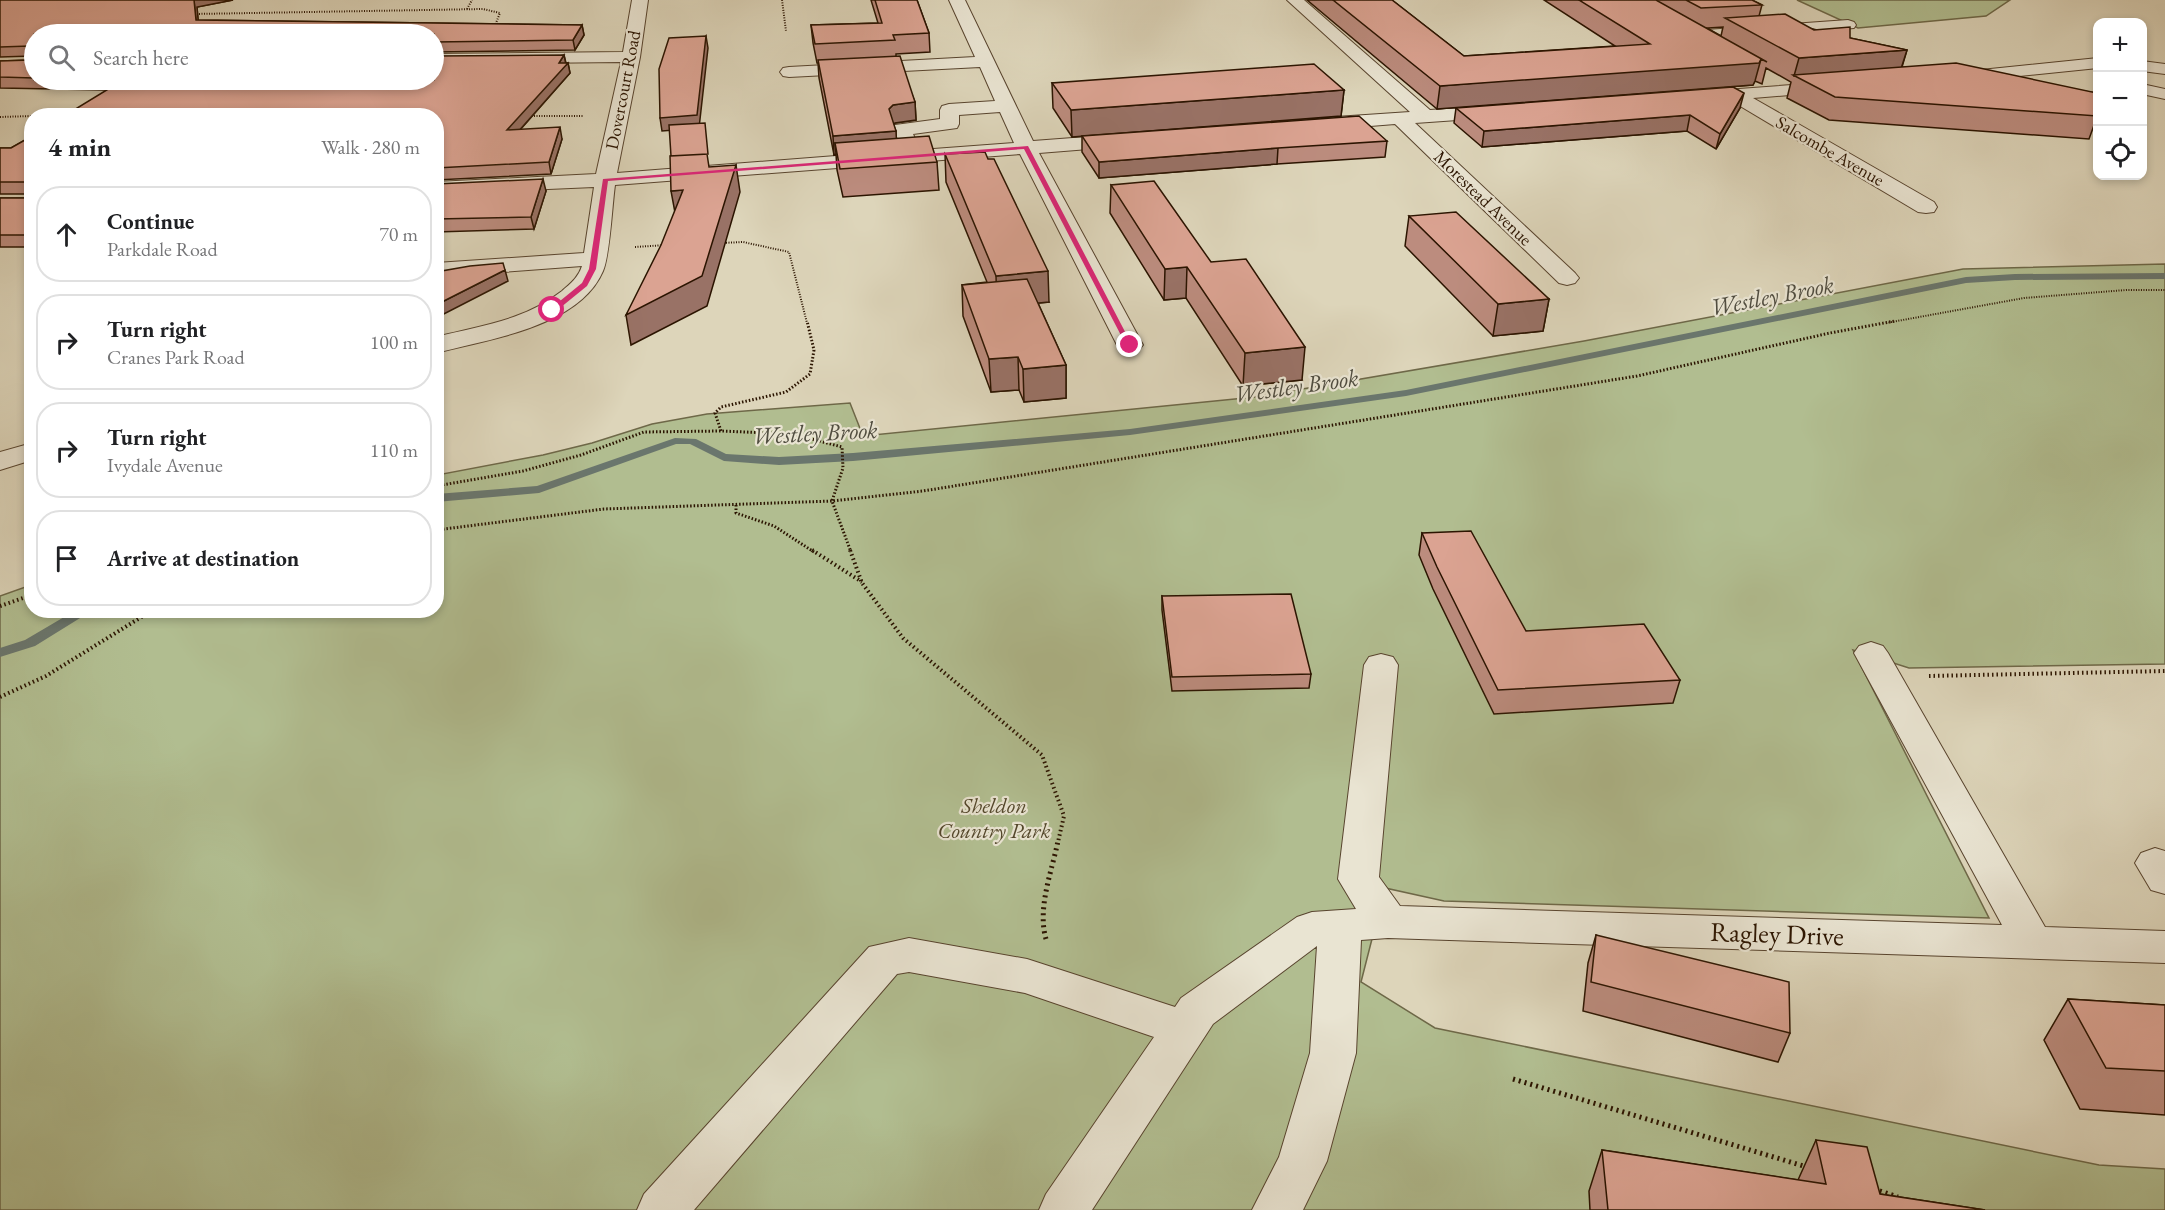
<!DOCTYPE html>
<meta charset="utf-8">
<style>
body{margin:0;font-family:"EB Garamond",serif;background:#f6f6f6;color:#202124}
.controls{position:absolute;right:18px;top:18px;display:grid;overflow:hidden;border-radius:12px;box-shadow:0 3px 9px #0003}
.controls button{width:54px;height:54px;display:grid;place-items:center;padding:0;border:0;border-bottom:2px solid #e0e0e0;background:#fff;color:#202124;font:30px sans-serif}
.stop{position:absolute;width:18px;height:18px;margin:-14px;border:4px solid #db2777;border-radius:50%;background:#fff}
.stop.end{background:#db2777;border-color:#fff;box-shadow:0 2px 6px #0008}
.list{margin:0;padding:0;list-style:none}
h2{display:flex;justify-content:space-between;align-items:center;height:78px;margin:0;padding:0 24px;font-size:26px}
h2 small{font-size:20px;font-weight:400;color:#757577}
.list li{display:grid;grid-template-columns:39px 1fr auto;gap:18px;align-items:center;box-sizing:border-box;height:96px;margin:0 12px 12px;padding:0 12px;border:2px solid #e0e0e0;border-radius:24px}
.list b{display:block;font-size:22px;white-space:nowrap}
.list p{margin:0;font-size:20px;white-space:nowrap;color:#757577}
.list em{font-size:20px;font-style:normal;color:#757577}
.icon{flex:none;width:33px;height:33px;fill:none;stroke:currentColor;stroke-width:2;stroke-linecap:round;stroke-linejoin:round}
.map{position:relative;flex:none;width:2165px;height:1210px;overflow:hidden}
.search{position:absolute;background:#fff;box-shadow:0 3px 9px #0003;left:24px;top:24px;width:420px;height:66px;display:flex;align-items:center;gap:15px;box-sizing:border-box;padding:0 21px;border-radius:33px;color:#757577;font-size:22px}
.panel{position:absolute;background:#fff;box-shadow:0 3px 9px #0003;left:24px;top:108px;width:420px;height:510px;border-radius:24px}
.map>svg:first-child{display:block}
.green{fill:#b1bd90;stroke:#6e6848;stroke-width:1.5}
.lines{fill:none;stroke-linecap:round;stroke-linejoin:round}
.stream{fill:#6a766d;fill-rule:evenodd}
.minor-casing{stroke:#58442e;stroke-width:2}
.path-far3{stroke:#2b1400;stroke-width:2;stroke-dasharray:1 1.5;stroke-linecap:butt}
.path-far2{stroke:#2b1400;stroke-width:3;stroke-dasharray:1.5 2;stroke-linecap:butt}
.path-far1{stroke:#2b1400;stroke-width:4;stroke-dasharray:1.5 3;stroke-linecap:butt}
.path{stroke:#2b1400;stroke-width:5;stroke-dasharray:2 4;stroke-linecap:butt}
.minor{fill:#e9e4d2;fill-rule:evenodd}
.wall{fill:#bc8c7e;stroke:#2b1400;stroke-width:1.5;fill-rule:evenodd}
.shaded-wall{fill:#997266;stroke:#2b1400;stroke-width:1.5}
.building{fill:#dba392;stroke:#2b1400;stroke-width:1.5}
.route{fill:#db2777}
.labels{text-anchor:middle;stroke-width:4.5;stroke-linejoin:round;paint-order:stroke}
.far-street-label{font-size:18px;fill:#2b1400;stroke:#e9e4d2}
.park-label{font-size:22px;font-style:italic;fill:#53472b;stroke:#e9e4d2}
.water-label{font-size:24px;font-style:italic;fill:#504d40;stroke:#e9e4d2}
.near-street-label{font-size:27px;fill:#2b1400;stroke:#e9e4d2}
</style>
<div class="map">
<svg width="2165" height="1210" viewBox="0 0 2165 1210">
<rect width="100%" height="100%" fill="#ddd5ba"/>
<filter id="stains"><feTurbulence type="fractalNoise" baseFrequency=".00333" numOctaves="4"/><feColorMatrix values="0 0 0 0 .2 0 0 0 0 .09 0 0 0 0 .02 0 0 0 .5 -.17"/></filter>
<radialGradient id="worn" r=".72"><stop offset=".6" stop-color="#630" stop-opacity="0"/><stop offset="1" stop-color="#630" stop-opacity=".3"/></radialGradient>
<path class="green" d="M 1797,0 L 2010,0 L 1986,16 L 1858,28 Z
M 2165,264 L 2165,664 L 1909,668 L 1853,650 L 1989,918 L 1444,901 L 1385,888 L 1361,982 L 1435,1028 L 2099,1165 L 2165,1169 L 2165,1210 L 0,1210 L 0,596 L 31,585 L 32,610 L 436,610 L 437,475 L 543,455 L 592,443 L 652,424 L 707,414 L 850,403 L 863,436 L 1255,397 L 1584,341 L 1963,269 Z"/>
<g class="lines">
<path class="stream" d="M 2165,273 L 2165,279 L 2015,280 L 1966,283 L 1406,396 L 1130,435 L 853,461 L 779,465 L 724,461 L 690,444 L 676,444 L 539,493 L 436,502 L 436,494 L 537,486 L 675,438 L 696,439 L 726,454 L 779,457 L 853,453 L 1130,429 L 1406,390 L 1966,277 L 2015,274 Z
M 76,610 L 93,610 L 35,646 L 0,657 L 0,648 L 25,640 Z"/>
<defs>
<path id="minor" d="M 632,0 L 648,0 L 640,57 L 617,173 L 900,151 L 892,129 L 895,125 L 940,119 L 940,110 L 942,106 L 949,104 L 995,101 L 980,67 L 789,77 L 783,76 L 780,72 L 783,68 L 789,67 L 975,57 L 949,0 L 965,0 L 1033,141 L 1126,134 L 1133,136 L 1136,140 L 1133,144 L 1126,146 L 1039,153 L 1143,345 L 1139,350 L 1130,353 L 1121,350 L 1117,345 L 1020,154 L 615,185 C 612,206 610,255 603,271 C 579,327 489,339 436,353 L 436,337 C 483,325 523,321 562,291 C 571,283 578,278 582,266 L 436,277 L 436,263 L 584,253 L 594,187 L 436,194 L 436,182 L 596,174 L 621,62 L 434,64 L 434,54 L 623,52 ZM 1000,112 L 1014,143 L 920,150 L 913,134 L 957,128 L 959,124 L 959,115 Z
M 1287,0 L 1304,0 L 1430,110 L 1500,105 L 1507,107 L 1509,111 L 1507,115 L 1500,117 L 1415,123 L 1575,273 L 1579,278 L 1575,283 L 1567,285 L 1559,283 L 1395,124 L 1321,130 L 1314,128 L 1312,124 L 1314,120 L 1321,118 L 1410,112 Z
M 1848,20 L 1854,22 L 1856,25 L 1854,28 L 1692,41 L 1684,36 L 1692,31 Z
M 2098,58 L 2098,68 L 1961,82 L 1955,81 L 1952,77 L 1955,73 L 1961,72 Z
M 2142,61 L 2165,64 L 2165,74 L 2142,71 Z
M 1832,82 L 1838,83 L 1841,87 L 1838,91 L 1753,98 L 1934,202 L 1937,207 L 1934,212 L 1926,213 L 1918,212 L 1730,100 L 1692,101 L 1689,97 L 1692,93 L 1698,92 Z
M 2142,84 L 2165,89 L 2165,99 L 2142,94 Z
M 32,443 L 32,460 L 0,470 L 0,452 Z
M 1871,642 L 1883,646 L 1888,653 L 2045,927 L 2165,931 L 2165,963 L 1388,938 L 1361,940 L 1356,1053 L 1327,1161 L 1303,1210 L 1252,1210 L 1279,1157 L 1310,1053 L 1317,946 L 1213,1024 L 1092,1210 L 1039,1210 L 1046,1194 L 1154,1037 L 1025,993 L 909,972 L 897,974 L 694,1210 L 637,1210 L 644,1194 L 869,947 L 909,938 L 1027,959 L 1175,1007 L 1181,998 L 1297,917 L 1312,912 L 1356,909 L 1338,879 L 1364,665 L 1369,657 L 1381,654 L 1393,657 L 1398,665 L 1379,877 L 1400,906 L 2002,925 L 1854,653 L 1859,646 Z
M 2155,848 L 2165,851 L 2165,894 L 2151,890 L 2135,863 L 2141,853 Z"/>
</defs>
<use href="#minor" class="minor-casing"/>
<path class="path-far3" d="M 782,0 L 786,31
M 467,9 L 472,0
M 194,14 L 483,9 L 500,13 L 494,28
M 529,116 L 584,116
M 0,117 L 32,116
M 721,243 L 743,242 L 789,252 L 807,323
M 635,247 L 666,245
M 1886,323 L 2024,298 L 2126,290 L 2165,290"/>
<path class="path-far2" d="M 721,431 L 715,413 L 721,407 L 786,392 L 810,374 L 814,350 L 807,321
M 436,486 L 523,471 L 581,455 L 644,432 L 721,431 L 793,434 L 842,447 L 843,468 L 832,501 L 851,552
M 736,505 L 736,513 L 774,526 L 814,552
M 436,530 L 604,509 L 832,501 L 923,491 L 1637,376 L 1830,333 L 1895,321"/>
<path class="path-far1" d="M 812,550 L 862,582
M 850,550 L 862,583 L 903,638 L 1042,755 L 1064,816 L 1058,842
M 0,606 L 32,595
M 1929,676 L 2165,671
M 0,697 L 46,676 L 143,616 L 158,610"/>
<path class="path" d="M 1046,939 C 1037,908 1052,871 1058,841
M 1513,1079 L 1807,1167
M 1874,1189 L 1898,1197"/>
<use href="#minor" class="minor"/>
</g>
<path class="wall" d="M 0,0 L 233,0 L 197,7 L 198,20 L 582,25 L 584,35 L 575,50 L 434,52 L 434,34 L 34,34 L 34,80 L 434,80 L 564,55 L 566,63 L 568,63 L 570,73 L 520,130 L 562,139 L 551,174 L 436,180 L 436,116 L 107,90 L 0,88 L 0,61 L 30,60 L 32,58 L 32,56 L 0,57 Z
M 871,0 L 917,0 L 929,33 L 930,52 L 896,54 L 896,56 L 915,102 L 916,120 L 895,123 L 893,124 L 896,131 L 896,138 L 937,162 L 939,190 L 843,197 L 837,170 L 836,154 L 834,155 L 819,78 L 818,63 L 817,63 L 813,43 L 811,25 L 878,23 Z
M 1307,0 L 1392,0 L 1464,56 L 1615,46 L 1544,0 L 1752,0 L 1762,5 L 1759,16 L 1850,38 L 1907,50 L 1902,67 L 2097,93 L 2097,117 L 2089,139 L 1829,120 L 1787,98 L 1791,82 L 1766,68 L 1762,84 L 1755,81 L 1753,85 L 1437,109 ZM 1723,27 L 1721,36 L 1707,28 L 1708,28 Z
M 1052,83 L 1344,90 L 1341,116 L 1072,137 L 1053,108 Z
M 1456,108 L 1740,108 L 1716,149 L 1687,131 L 1482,147 L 1454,123 Z
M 32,136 L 32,247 L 0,247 L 0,198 L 27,198 L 29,196 L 29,194 L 0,194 L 0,148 L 11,148 Z
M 1082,136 L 1387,141 L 1385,157 L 1277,164 L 1099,178 L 1082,152 Z
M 945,154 L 1049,302 L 1038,303 L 1066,365 L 1066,398 L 1024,402 L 1019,390 L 991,392 L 963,316 L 962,285 L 987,282 L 946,182 Z
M 436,184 L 546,191 L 534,229 L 436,232 Z
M 1111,185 L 1211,262 L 1302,380 L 1243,386 L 1186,298 L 1164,300 L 1110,213 Z
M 1409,216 L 1549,299 L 1543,331 L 1493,336 L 1405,246 Z
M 1422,533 L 1526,631 L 1680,680 L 1673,703 L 1494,714 L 1433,589 L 1419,555 Z
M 1162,596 L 1311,674 L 1309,688 L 1172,691 L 1162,610 Z
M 1596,935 L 1790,1033 L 1778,1062 L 1583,1011 L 1588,963 Z
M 2068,999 L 2165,1005 L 2165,1115 L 2080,1109 L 2044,1040 Z
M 1816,1140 L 1880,1194 L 1985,1210 L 1590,1210 L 1589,1191 L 1602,1150 L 1798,1180 Z"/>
<path class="shaded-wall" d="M 194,0 L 233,0 L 197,7 L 199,30 L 196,20 Z
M 582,25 L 584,35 L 575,50 L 573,40 Z
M 706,36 L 708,48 L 699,128 L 662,131 L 660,118 Z
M 1907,50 L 1899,75 L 1794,76 L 1799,58 Z
M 564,55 L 566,65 L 568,63 L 570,73 L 509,142 L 507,130 L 559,63 Z
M 1761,59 L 1755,81 L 1753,85 L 1437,109 L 1440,86 Z
M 1344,90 L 1341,116 L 1072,137 L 1071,110 Z
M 1744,93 L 1740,108 L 1716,149 L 1720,134 Z
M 915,102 L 916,120 L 895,123 L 890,128 L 889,109 L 893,105 Z
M 1690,115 L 1687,131 L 1482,147 L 1484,131 Z
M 560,127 L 562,139 L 551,174 L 549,162 Z
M 896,131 L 897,150 L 835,143 L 836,154 L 834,155 L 833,136 Z
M 1278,148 L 1277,164 L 1099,178 L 1099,162 Z
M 736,165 L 740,192 L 707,306 L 631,345 L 626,315 Z
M 543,179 L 546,191 L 534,229 L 531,217 Z
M 683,190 L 676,218 L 671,191 Z
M 1187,267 L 1186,298 L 1164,300 L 1165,269 Z
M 505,270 L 508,281 L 436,318 L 436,305 Z
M 1048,271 L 1049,302 L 997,307 L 996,276 Z
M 1549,299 L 1543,331 L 1493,336 L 1498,304 Z
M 1305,347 L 1302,380 L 1243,386 L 1245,353 Z
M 1018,357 L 1019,390 L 991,392 L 989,359 Z
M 1066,365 L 1066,398 L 1024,402 L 1023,369 Z"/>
<path class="building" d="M 0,0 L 194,0 L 196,20 L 582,25 L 573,40 L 434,42 L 434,34 L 34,34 L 34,78 L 0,77 L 0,61 L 30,60 L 32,58 L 32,48 L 30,46 L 0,47 Z
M 875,0 L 917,0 L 929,33 L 893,35 L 895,40 L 815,44 L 811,25 L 882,23 Z
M 1333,0 L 1392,0 L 1464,56 L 1650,44 L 1579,0 L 1656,0 L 1767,62 L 1761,59 L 1759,63 L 1440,86 Z
M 1686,0 L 1752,0 L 1762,5 L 1701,8 Z
M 1785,14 L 1814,30 L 1850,27 L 1850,38 L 1907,50 L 1799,58 L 1725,18 Z
M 706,36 L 697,115 L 660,118 L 659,69 L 669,38 Z
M 564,55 L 559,63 L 568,63 L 507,130 L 560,127 L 549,162 L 436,168 L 436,116 L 64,116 L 123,80 L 434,80 L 434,56 Z
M 900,56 L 915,102 L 893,105 L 889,109 L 896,131 L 833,136 L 818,60 Z
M 1956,63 L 2097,93 L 2097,116 L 1835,97 L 1793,75 Z
M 1314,64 L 1344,90 L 1071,110 L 1052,83 Z
M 1733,87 L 1744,93 L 1720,134 L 1690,115 L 1484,131 L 1456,108 Z
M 1359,116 L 1387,141 L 1278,148 L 1099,162 L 1082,136 Z
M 705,123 L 708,154 L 671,156 L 669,125 Z
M 32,136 L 32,235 L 0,235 L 0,198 L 27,198 L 29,196 L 29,184 L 27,182 L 0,182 L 0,148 L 11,148 Z
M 929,136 L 937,162 L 840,169 L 835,143 Z
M 985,152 L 988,159 L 994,159 L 1048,271 L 996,276 L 945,154 Z
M 707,154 L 709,167 L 736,165 L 702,276 L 626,315 L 661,245 L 683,190 L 671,191 L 670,156 Z
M 543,179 L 531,217 L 436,219 L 436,184 Z
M 1154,181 L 1211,262 L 1246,259 L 1305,347 L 1245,353 L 1187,267 L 1165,269 L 1111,185 Z
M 1456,212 L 1549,299 L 1498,304 L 1409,216 Z
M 503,263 L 505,270 L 436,305 L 436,272 L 470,266 Z
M 1027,279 L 1066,365 L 1023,369 L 1018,357 L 989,359 L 962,285 Z
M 1471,531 L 1526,631 L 1644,624 L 1680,680 L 1498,690 L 1437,567 L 1422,533 Z
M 1291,594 L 1311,674 L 1172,677 L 1162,596 Z
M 1596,935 L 1789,982 L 1790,1033 L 1591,982 Z
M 2068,999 L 2165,1005 L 2165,1071 L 2106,1068 Z
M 1816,1140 L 1867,1147 L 1880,1194 L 1985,1210 L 1608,1210 L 1602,1150 L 1826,1184 Z"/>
<path class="route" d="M 1028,146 L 1133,347 L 1126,345 L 1024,149 L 608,181 L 596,269 L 587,286 L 555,312 L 549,310 L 582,283 L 589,269 L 603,179 Z"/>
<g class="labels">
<g class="far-street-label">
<text transform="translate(623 90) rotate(-79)" y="6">Dovercourt Road</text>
<text transform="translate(1830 151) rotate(30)" y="6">Salcombe Avenue</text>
<text transform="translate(1483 198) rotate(44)" y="6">Morestead Avenue</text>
</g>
<g class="park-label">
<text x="994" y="813">Sheldon<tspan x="994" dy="25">Country Park</tspan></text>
</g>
<g class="water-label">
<text transform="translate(1772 296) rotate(-11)" y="8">Westley Brook</text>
<text transform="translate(1296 386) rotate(-8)" y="8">Westley Brook</text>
<text transform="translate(815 433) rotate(-3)" y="8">Westley Brook</text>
</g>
<g class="near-street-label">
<text transform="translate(1777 934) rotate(2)" y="9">Ragley Drive</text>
</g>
</g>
<rect width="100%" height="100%" filter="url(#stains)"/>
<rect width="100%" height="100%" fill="url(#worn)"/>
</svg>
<div class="controls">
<button>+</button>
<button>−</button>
<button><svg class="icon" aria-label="locate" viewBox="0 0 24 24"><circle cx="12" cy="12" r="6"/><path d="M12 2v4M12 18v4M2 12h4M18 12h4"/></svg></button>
</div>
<div class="stop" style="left:552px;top:310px"></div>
<div class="stop end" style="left:1130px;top:345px"></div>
<div class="search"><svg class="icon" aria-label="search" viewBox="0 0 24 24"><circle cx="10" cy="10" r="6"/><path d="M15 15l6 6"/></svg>Search here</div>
<section class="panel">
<h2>4 min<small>Walk · 280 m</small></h2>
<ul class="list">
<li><svg class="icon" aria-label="ahead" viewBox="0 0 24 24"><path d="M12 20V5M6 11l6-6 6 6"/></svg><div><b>Continue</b><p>Parkdale Road</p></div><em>70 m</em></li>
<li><svg class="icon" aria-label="right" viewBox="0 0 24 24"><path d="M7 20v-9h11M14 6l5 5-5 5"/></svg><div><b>Turn right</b><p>Cranes Park Road</p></div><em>100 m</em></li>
<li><svg class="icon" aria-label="right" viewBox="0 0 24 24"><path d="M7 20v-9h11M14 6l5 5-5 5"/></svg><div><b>Turn right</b><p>Ivydale Avenue</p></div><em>110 m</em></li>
<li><svg class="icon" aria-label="arrive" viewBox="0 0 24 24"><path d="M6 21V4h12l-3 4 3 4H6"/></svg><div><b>Arrive at destination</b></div></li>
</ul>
</section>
</div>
